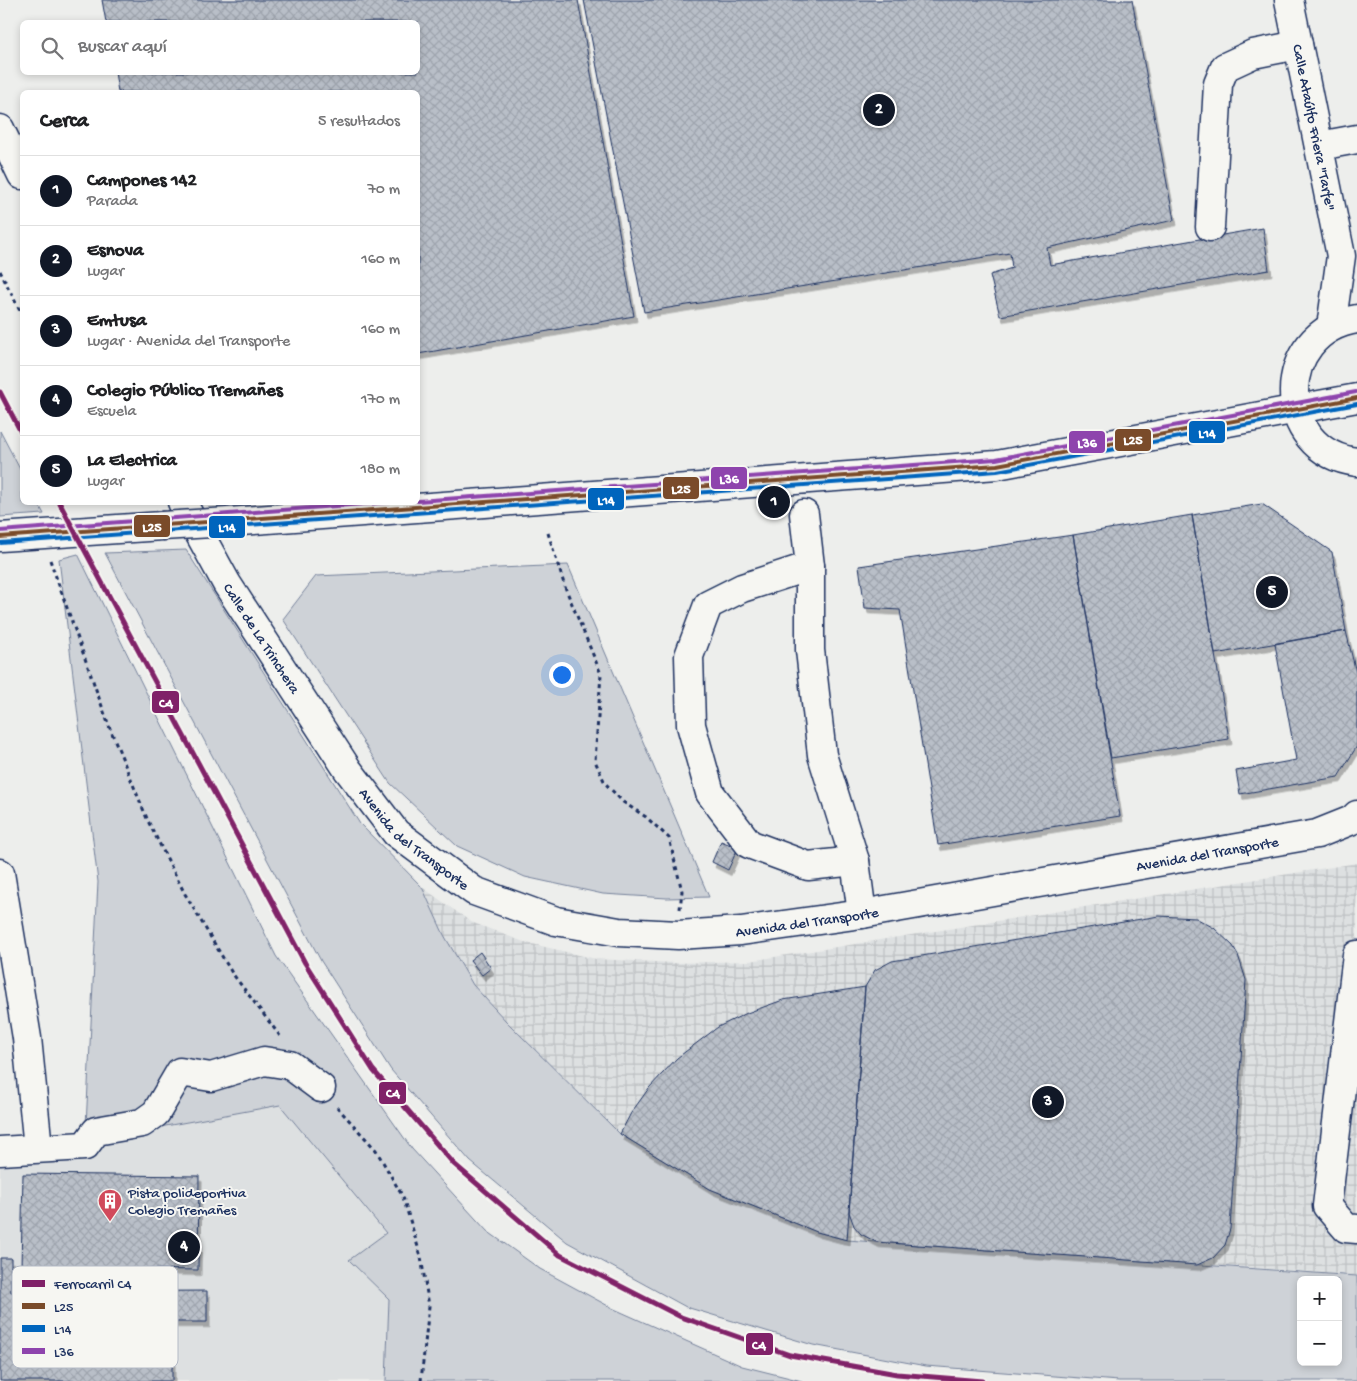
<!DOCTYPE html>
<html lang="es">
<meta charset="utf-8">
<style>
body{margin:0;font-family:"Gochi Hand",sans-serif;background:#f2f2f2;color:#202124}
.controls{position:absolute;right:15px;bottom:15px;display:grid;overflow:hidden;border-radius:8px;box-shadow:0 2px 8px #0003}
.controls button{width:45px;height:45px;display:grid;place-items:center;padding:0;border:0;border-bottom:1px solid #e0e0e0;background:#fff;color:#202124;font:25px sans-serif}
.you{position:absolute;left:561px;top:674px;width:18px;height:18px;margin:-12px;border:4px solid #fff;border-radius:50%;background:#1a73e8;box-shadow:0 0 0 8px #1a73e833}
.badge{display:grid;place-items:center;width:32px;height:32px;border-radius:50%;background:#111827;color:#fff;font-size:16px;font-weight:700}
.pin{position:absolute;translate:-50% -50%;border:2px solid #fff;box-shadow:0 1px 5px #0006}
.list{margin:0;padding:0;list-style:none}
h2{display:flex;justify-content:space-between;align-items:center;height:65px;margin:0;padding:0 20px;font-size:21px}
h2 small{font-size:16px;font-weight:400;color:#757577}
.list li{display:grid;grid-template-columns:32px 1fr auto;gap:15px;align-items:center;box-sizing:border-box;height:70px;padding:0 20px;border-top:1px solid #e0e0e0}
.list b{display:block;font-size:19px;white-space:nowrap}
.list p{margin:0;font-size:16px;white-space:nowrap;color:#757577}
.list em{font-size:16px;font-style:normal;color:#757577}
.icon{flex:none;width:28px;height:28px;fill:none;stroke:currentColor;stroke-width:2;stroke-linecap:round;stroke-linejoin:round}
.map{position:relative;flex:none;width:1357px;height:1381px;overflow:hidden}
.search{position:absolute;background:#fff;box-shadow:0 2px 8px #0003;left:20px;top:20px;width:400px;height:55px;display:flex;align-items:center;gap:12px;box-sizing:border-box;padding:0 18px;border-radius:8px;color:#757577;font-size:19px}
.panel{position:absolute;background:#fff;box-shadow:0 2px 8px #0003;left:20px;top:90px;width:400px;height:415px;border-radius:8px}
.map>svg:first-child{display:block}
.built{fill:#dde0e1}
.industrial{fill:url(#industrial-grid)}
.green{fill:#ced2d7;stroke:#74809a;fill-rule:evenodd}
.building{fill:url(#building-cross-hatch);stroke:#1b2f5e;filter:url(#shadow)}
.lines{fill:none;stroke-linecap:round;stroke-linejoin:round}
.minor-casing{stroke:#1b2f5e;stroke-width:31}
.path{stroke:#1b2f5e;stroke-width:3;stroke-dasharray:4 4;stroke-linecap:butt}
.minor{stroke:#f6f6f2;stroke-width:28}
.minor-bridge-casing{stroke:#1b2f5e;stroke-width:31;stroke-linecap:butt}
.minor-bridge{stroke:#f6f6f2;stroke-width:28}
.bus-1-casing{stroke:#f6f6f2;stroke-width:8}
.bus-2-casing{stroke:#f6f6f2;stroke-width:8}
.bus-3-casing{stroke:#f6f6f2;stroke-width:8}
.bus-1{stroke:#7a4b2a;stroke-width:4}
.bus-2{stroke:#0065bd;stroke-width:4}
.bus-3{stroke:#8e44ad;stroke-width:4}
.rail-1-casing{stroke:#f6f6f2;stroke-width:9}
.rail-1{stroke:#802168;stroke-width:5}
.labels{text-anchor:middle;stroke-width:4;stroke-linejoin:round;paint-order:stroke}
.street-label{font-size:15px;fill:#1b2f5e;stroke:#f6f6f2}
.poi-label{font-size:15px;fill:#1b2f5e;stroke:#f6f6f2;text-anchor:start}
.key{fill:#f6f6f2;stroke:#b4bac6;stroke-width:1}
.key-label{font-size:14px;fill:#1b2f5e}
.line-badge{stroke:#f6f6f2;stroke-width:2}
.badge-label{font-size:14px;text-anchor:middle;font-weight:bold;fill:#fff}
</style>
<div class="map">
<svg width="1357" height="1381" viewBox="0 0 1357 1381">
<defs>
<pattern id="industrial-grid" width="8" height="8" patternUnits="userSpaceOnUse" patternTransform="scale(1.25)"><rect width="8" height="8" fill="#dde0e1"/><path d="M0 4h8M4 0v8" fill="none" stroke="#bdc0c3"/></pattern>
<pattern id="building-cross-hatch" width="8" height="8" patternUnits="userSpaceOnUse" patternTransform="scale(1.25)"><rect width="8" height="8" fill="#b9bfc8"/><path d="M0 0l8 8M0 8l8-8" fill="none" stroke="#9ea4ae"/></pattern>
<filter id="shadow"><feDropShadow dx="3" dy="5.5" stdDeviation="0" flood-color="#0004"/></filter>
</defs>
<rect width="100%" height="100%" fill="#edeeec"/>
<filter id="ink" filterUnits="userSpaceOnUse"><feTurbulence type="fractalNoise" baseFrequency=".02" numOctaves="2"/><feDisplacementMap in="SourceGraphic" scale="10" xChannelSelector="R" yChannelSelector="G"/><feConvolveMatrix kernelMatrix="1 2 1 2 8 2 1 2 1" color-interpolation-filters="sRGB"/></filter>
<g filter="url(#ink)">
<path class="built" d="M 280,1105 L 386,1234 L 349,1260 L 389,1299 L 386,1381 L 0,1381 L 0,1156 Z"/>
<path class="industrial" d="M 1357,863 L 1357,1275 L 847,1240 L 817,1232 L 710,1189 L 620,1134 L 506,1021 L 473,985 L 444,935 L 422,887 L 471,922 L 524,942 L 596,959 L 675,963 L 750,961 Z"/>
<path class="green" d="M 0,431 L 22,473 L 22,502 L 38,503 L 44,514 L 0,517 Z
M 186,550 L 360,824 L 422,887 L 444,935 L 473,985 L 506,1021 L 620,1134 L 710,1189 L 817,1232 L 847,1240 L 1357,1276 L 1357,1381 L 1119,1381 L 926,1366 L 813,1345 L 686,1307 L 567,1242 L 470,1161 L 391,1070 L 321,961 L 105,553 ZM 1301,1280 L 1338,1280 L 1338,1362 L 1301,1362 Z
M 78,554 L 276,956 L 412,1149 L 487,1231 L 540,1269 L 612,1308 L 742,1366 L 802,1381 L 386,1381 L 389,1299 L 349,1260 L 386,1233 L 280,1105 L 160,1127 L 85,1146 L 98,882 L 59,559 Z
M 568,565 L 709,897 L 667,898 L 603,894 L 525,877 L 457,846 L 390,783 L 283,619 L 316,576 Z"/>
<path class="building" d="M 102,0 L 578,0 L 634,316 L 418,354 L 418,92 L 118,92 L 115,72 L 418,72 L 418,22 L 106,22 Z
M 584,0 L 1132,0 L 1174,220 L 1047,248 L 1050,265 L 1263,228 L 1269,270 L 1000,316 L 990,275 L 1012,268 L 1010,253 L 644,312 Z
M 1262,504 L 1332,552 L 1346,631 L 1215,654 L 1192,515 Z
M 1192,515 L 1229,739 L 1111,758 L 1073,535 Z
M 1073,535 L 1120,816 L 938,845 L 900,610 L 865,608 L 859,566 Z
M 1346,631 L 1357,677 L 1357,746 L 1338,777 L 1240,794 L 1236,771 L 1296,760 L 1275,644 Z
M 721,841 L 738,848 L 728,870 L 712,862 Z
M 1159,916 L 1196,918 L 1214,928 L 1233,946 L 1238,955 L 1246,980 L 1230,1229 L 1225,1245 L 1213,1258 L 1197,1265 L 876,1242 L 861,1234 L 854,1226 L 849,1212 L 865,987 L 875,970 L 892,961 Z
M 480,952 L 491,968 L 482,975 L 470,960 Z
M 865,987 L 847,1240 L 817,1232 L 710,1189 L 620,1134 L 631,1113 L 649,1088 L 677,1058 L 718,1027 L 747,1013 L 783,1000 Z
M 23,1174 L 199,1176 L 198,1270 L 21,1267 Z
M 0,1258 L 11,1258 L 11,1292 L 207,1291 L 207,1322 L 172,1322 L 172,1381 L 0,1381 Z"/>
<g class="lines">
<defs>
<g id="minor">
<path id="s1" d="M 1289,0 L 1341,256 L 1331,327"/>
<path d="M 0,129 L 22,175"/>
<path d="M 1319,146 L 1357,139"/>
<path d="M 1210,227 L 1218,84 L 1225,67 L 1253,54 L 1298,45"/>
<path d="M 1357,319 C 1273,332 1273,452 1357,462"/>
<path id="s2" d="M 182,502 L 227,584 L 348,770 L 396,833 L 474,891 L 556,921 L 619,932 L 678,935 L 741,931 L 862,914 L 1317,834 L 1352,820 L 1357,815"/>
<path d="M 804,514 L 810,566 L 810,650 L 822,755 L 855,861"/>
<path d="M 228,522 L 997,465 L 1357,398"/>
<path d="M 0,537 L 162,526"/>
<path d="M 810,566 L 742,588 L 708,605 L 689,656 L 691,725 L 710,793 L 749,844 L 808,866 L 855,861 L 862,914"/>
<path d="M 0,873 L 27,1038 L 38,1148"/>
<path d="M 1357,955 L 1327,1206 L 1346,1228 L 1357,1229"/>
<path d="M 0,1151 L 85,1146 L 96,1131 L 142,1123 L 156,1113 L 180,1072 L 211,1077 L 264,1061 L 290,1065 L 321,1088"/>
</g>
</defs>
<use href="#minor" class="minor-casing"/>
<path class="path" d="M 0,271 L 22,315
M 548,533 L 565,587 L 601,674 L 595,761 L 605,783 L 623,802 L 646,817 L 669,838 L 682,891 L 680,909
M 50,560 L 109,726 L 148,821 L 185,894 L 232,973 L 280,1036
M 337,1107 L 376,1150 L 403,1197 L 421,1257 L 429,1306 L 421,1381"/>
<use href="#minor" class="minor"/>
<defs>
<path id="minor-bridge" d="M 162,526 L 228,522"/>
</defs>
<use href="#minor-bridge" class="minor-bridge-casing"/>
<use href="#minor-bridge" class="minor-bridge"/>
<defs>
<path id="bus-1" d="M 0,537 L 997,465 L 1357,398"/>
<path id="bus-2" d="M 0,543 L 997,471 L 1357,404"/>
<path id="bus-3" d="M 418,501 L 996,459 L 1356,392
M 0,531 L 391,502"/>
</defs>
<use href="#bus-1" class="bus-1-casing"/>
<use href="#bus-2" class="bus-2-casing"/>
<use href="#bus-3" class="bus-3-casing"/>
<use href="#bus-1" class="bus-1"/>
<use href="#bus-2" class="bus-2"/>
<use href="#bus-3" class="bus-3"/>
<defs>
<path id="rail-1" d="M 0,392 L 22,434
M 59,502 L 305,963 L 373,1070 L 454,1164 L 560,1255 L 681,1317 L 790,1355 L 897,1374 L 982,1381"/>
</defs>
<use href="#rail-1" class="rail-1-casing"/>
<use href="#rail-1" class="rail-1"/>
</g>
</g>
<defs>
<symbol id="building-pin" viewBox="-11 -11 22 30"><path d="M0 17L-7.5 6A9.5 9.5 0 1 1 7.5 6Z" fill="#d1495b" stroke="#f6f6f2"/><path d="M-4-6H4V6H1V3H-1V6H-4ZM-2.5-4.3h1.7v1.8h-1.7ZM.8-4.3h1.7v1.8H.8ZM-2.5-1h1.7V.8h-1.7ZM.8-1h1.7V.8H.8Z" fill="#fff"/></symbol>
</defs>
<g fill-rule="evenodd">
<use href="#building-pin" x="96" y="1187" width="28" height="38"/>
</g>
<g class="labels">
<g class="street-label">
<text dy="5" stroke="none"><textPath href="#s1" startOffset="130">Calle Ataúlfo Friera "Tarfe"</textPath></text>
<text dy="5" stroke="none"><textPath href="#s2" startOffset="158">Calle de La Trinchera</textPath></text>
<text dy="5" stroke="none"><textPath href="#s2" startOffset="412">Avenida del Transporte</textPath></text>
<text dy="5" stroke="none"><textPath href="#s2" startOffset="1238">Avenida del Transporte</textPath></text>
<text dy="5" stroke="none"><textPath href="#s2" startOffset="832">Avenida del Transporte</textPath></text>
</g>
<g class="poi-label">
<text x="128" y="1197">Pista polideportiva<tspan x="128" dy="17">Colegio Tremañes</tspan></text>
</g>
</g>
<rect x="12" y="1266" width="166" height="102" rx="8" class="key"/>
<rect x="22" y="1280" width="23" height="7" fill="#802168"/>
<rect x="22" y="1303" width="23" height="6" fill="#7a4b2a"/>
<rect x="22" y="1325" width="23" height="7" fill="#0065bd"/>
<rect x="22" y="1348" width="23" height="6" fill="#8e44ad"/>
<g class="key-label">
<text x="54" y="1288">Ferrocarril C4</text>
<text x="54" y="1311">L25</text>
<text x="54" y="1333">L14</text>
<text x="54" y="1356">L36</text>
</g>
<g class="line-badge">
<rect x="1188" y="420" width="38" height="24" rx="5" fill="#0065bd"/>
<rect x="1114" y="428" width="38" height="24" rx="5" fill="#7a4b2a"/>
<rect x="1068" y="430" width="38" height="24" rx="5" fill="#8e44ad"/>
<rect x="710" y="466" width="38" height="24" rx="5" fill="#8e44ad"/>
<rect x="662" y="476" width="38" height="24" rx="5" fill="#7a4b2a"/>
<rect x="587" y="487" width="38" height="24" rx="5" fill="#0065bd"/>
<rect x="133" y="514" width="38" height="24" rx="5" fill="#7a4b2a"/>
<rect x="208" y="515" width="38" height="24" rx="5" fill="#0065bd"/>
<rect x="151" y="690" width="29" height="24" rx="5" fill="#802168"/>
<rect x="378" y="1081" width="29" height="24" rx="5" fill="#802168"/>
<rect x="745" y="1332" width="29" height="24" rx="5" fill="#802168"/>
</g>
<g class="badge-label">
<text x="1207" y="437">L14</text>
<text x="1133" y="444">L25</text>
<text x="1087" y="447">L36</text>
<text x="729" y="483">L36</text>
<text x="681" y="493">L25</text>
<text x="606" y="504">L14</text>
<text x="152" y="531">L25</text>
<text x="227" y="531">L14</text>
<text x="166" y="707">C4</text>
<text x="393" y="1097">C4</text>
<text x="759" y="1349">C4</text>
</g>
</svg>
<div class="controls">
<button>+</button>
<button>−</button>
</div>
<div class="you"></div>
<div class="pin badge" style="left:774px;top:502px">1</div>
<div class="pin badge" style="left:879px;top:110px">2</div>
<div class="pin badge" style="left:1048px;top:1102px">3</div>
<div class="pin badge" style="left:184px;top:1247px">4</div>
<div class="pin badge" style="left:1272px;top:592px">5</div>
<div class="search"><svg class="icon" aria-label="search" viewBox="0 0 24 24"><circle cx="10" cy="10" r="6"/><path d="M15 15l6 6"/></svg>Buscar aquí</div>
<section class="panel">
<h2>Cerca<small>5 resultados</small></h2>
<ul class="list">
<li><span class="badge">1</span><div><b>Campones 142</b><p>Parada</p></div><em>70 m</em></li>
<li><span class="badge">2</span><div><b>Esnova</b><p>Lugar</p></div><em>160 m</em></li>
<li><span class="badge">3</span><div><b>Emtusa</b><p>Lugar · Avenida del Transporte</p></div><em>160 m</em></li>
<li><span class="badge">4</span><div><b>Colegio Público Tremañes</b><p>Escuela</p></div><em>170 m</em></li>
<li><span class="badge">5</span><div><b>La Electrica</b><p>Lugar</p></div><em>180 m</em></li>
</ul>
</section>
</div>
